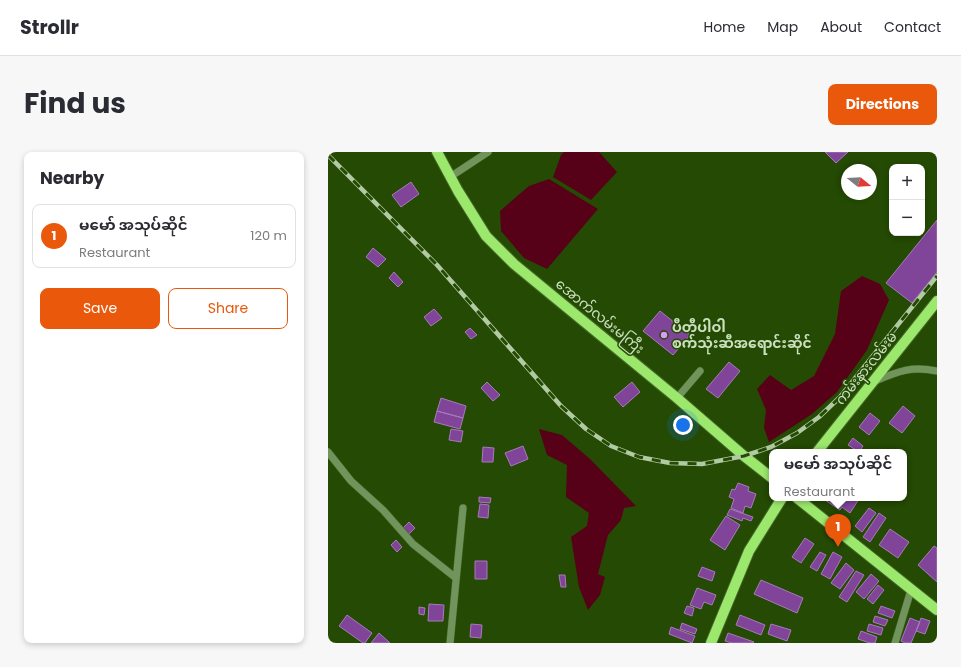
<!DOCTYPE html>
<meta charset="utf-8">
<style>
body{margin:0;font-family:Poppins,"Noto Sans Myanmar",sans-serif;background:#f7f7f7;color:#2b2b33}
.controls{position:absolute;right:12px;top:12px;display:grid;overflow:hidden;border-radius:8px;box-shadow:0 2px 6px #0003}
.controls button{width:36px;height:36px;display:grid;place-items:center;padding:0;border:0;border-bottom:1px solid #e1e1e2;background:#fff;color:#2b2b33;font:20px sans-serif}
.compass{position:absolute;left:513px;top:12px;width:36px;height:36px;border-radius:50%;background:#fff;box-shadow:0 2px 6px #0003;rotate:108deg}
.you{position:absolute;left:355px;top:273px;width:14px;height:14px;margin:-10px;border:3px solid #fff;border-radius:50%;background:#1a73e8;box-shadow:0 0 0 6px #1a73e833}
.badge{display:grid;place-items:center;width:26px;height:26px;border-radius:50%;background:#ea580c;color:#fff;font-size:13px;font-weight:700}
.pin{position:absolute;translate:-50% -33px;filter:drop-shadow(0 1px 2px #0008)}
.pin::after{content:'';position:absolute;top:21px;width:14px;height:12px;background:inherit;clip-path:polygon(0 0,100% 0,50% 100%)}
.popup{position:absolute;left:441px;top:297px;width:138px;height:52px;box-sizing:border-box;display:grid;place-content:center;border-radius:8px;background:#fff;filter:drop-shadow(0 1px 3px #0005);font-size:13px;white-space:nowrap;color:#7c7c81}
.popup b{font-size:15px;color:#2b2b33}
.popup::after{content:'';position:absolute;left:50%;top:100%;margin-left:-8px;border:8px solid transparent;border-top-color:#fff}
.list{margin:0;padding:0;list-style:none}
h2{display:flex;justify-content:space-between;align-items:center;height:52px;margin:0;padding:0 16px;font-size:17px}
h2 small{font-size:13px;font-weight:400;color:#7c7c81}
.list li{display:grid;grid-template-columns:26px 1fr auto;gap:12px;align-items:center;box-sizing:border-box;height:64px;margin:0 8px 8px;padding:0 8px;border:1px solid #e1e1e2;border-radius:8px}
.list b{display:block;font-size:15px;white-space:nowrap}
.list p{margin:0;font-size:13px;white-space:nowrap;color:#7c7c81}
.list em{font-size:13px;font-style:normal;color:#7c7c81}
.actions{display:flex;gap:8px;padding:12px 16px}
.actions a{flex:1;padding:9px 0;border:1px solid #ea580c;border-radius:8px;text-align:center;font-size:14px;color:#ea580c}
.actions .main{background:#ea580c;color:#fff}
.map{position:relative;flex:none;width:609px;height:491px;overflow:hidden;border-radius:8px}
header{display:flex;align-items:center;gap:24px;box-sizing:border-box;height:56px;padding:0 20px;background:#fff;border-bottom:1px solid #e1e1e2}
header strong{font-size:19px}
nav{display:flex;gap:22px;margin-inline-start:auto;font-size:14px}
.intro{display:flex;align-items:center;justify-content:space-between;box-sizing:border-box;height:96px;padding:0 24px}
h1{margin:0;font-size:28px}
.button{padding:10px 18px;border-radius:8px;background:#ea580c;color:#fff;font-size:14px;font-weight:700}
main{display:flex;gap:24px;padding:0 24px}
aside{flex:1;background:#fff;border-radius:8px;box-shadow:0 2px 6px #0003}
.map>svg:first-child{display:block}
.water{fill:#570118}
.building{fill:#804499;stroke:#a77bbb}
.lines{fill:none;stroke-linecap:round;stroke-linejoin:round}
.minor-casing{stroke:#456828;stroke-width:8}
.major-casing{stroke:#456828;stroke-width:12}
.minor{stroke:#70945b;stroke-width:7}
.major{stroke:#9ce86d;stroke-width:10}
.rail-casing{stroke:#b2caa3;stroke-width:4.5}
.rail{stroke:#244a03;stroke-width:3;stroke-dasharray:9;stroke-linecap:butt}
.poi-dot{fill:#da9af6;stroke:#244a03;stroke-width:1.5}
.labels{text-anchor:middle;stroke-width:3;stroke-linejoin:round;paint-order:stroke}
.street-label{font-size:14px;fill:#cae0be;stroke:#244a03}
.poi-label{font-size:14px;font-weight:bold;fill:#cae0be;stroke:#244a03;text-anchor:start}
</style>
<header>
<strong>Strollr</strong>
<nav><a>Home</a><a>Map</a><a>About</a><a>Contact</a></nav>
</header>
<div class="intro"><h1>Find us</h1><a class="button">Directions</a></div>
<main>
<aside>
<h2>Nearby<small></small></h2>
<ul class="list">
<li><span class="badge">1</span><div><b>မမော် အသုပ်ဆိုင်</b><p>Restaurant</p></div><em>120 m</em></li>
</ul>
<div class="actions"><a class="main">Save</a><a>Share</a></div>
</aside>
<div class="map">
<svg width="609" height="491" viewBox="0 0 609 491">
<rect width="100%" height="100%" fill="#244a03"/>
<path class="water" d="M 236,0 L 271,0 L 289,20 L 263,48 L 225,25 L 233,3 Z
M 221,27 L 270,57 L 219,117 L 196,106 L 173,79 L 172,59 L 201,34 Z
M 534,124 L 552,132 L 561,148 L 539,198 L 509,240 L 484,262 L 441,290 L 436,276 L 438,258 L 429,237 L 442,223 L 463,238 L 486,224 L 507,182 L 513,139 Z
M 211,277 L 234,283 L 262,307 L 308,354 L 296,356 L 293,368 L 280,383 L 270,422 L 277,425 L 272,443 L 260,458 L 251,435 L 243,385 L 259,374 L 261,361 L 238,345 L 239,313 L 219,303 Z"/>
<path class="building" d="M 497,0 L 520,0 L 508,11 Z
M 83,30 L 91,42 L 73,55 L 64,43 Z
M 609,68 L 609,120 L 584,151 L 558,131 Z
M 45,96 L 58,107 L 50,115 L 38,105 Z
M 66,120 L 75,130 L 70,135 L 61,126 Z
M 106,157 L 114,166 L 103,174 L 96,165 Z
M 332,159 L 362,183 L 345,203 L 315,179 Z
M 142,176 L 149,183 L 143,187 L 137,180 Z
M 401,210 L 412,219 L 390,246 L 378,237 Z
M 159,230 L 172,243 L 165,249 L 153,236 Z
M 304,230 L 312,240 L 295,255 L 286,245 Z
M 113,246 L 138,254 L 135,266 L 109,259 Z
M 575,254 L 587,264 L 574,281 L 561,271 Z
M 109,259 L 135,266 L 132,277 L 106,270 Z
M 542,261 L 552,269 L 541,283 L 531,275 Z
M 123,277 L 135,279 L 133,290 L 121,288 Z
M 525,286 L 535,294 L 531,300 L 520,293 Z
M 195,294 L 200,307 L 183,314 L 177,301 Z
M 155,295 L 166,296 L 165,310 L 154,310 Z
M 410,331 L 421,335 L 420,339 L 428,342 L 423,356 L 417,354 L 415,361 L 403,356 L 406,347 L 401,345 L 404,337 L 407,338 Z
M 151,345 L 163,346 L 162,351 L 151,350 Z
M 498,346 L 529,346 L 531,347 L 522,361 L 514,355 L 512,358 L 497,348 Z
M 152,352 L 161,353 L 160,366 L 150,365 Z
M 541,356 L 548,361 L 534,380 L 527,374 Z
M 402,357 L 425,365 L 423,369 L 415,366 L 414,369 L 399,363 Z
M 551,361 L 558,366 L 542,390 L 535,385 Z
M 398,364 L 412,373 L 397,398 L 382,388 Z
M 81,370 L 87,376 L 81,382 L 75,376 Z
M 562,377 L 581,390 L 570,406 L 551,393 Z
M 477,386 L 486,392 L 473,411 L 464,405 Z
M 68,388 L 74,395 L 69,400 L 63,393 Z
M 606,394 L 609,396 L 609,430 L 590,413 Z
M 492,400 L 498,403 L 489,419 L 482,415 Z
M 505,400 L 514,405 L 502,427 L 493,422 Z
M 147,409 L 159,409 L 159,427 L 147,427 Z
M 518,411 L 526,418 L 512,437 L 503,431 Z
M 374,415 L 387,420 L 384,429 L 370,424 Z
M 528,419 L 536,423 L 519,450 L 511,445 Z
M 543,422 L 551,429 L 536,447 L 528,440 Z
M 231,423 L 237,423 L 238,435 L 233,435 Z
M 433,428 L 475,446 L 469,461 L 426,442 Z
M 550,433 L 556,438 L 545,452 L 539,447 Z
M 369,436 L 388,443 L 384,453 L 376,450 L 373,457 L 362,453 Z
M 101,452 L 116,453 L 115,469 L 100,469 Z
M 359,454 L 366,456 L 364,464 L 356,461 Z
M 553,454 L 567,459 L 564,466 L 550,461 Z
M 91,455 L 97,456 L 96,463 L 91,462 Z
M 19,463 L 44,481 L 37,491 L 35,491 L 11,474 Z
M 412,463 L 437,473 L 433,483 L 408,473 Z
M 547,464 L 560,468 L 557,474 L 545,470 Z
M 582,466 L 592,470 L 583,491 L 577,491 L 573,489 Z
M 593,466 L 602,469 L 597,482 L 588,479 Z
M 354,471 L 369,477 L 367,482 L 352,477 Z
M 143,472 L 154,473 L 153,486 L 142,485 Z
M 443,472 L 463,478 L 459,489 L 440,482 Z
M 541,472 L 555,476 L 553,483 L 539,479 Z
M 343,475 L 367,484 L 364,491 L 341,482 Z
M 533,479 L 549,485 L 547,491 L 542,491 L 530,487 Z
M 51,481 L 62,491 L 43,491 Z
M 400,481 L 426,490 L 425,491 L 404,491 L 397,489 Z"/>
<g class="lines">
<defs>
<path id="minor" d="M 122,25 L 160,0
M 547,229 C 571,219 583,214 609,219
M 349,246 L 372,219
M 0,300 L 23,329 L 55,358 L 85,392 L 128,426
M 122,491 L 135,356
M 567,491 L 583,438"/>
<path id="major" d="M 109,0 L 130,39 L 158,84 L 186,112 L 349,246 L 416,304 L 444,326
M 489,300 L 609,149
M 469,346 L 609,458
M 383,491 L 421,399 L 454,346"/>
</defs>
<use href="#minor" class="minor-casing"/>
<use href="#major" class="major-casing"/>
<use href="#minor" class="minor"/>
<use href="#major" class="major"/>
<defs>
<path id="rail" d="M 0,3 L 109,113 L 233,254 L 258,277 L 283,294 L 311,305 L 342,311 L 374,312 L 416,304 L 443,295 L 469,281 L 491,265 L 512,245 L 609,124"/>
</defs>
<use href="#rail" class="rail-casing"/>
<use href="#rail" class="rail"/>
</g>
<circle class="poi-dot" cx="336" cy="183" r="4"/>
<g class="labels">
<g class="street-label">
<text transform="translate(272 164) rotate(39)" y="5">အောက်လမ်းမကြီး</text>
<text transform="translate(538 216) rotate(-51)" y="5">ကမ်းနားလမ်းမ</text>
</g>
<g class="poi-label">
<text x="344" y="180">ပီတီပါဝါ<tspan x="344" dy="16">စက်သုံးဆီအရောင်းဆိုင်</tspan></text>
</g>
</g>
</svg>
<div class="controls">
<button>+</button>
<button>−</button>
</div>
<svg class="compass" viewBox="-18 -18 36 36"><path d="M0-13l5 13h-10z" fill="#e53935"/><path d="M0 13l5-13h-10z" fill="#7c7c81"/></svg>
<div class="you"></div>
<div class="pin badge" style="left:510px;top:395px">1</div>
<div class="popup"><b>မမော် အသုပ်ဆိုင်</b>Restaurant</div>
</div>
</main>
